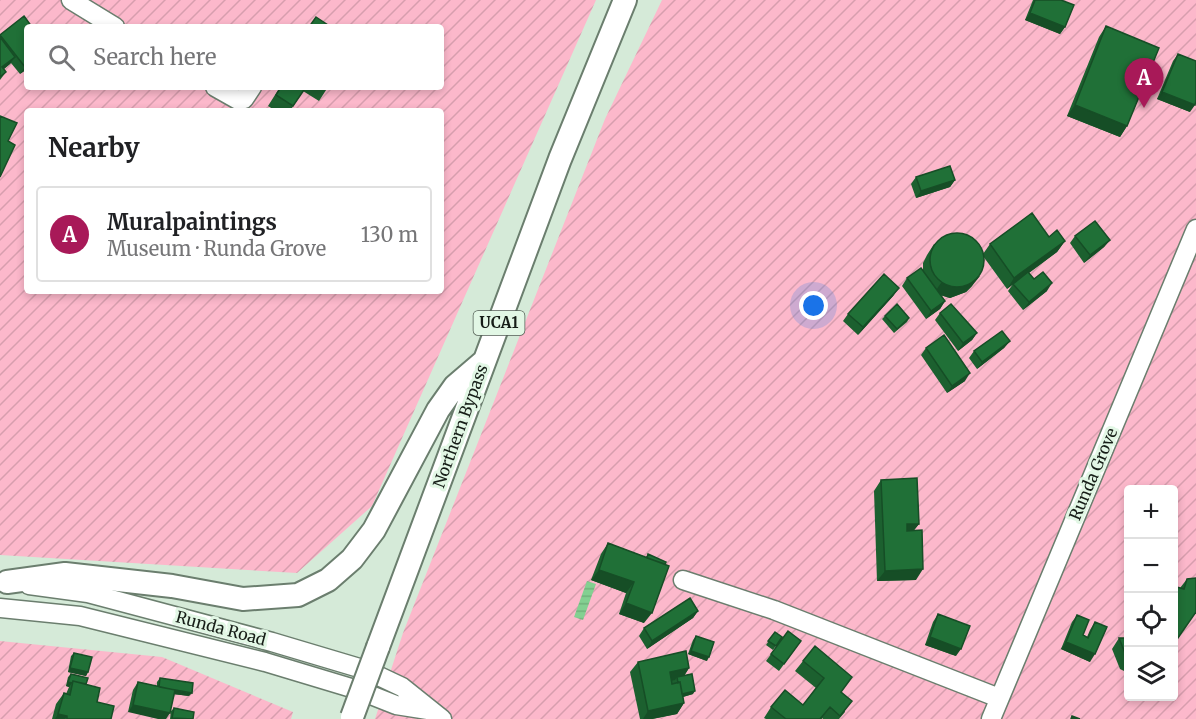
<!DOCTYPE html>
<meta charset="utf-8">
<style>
body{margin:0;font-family:Merriweather,serif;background:#f2f2f2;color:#202124}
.controls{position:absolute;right:18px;bottom:18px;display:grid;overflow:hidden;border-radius:6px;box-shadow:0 3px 9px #0003}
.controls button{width:54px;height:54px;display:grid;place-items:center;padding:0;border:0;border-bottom:2px solid #e0e0e0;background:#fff;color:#202124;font:30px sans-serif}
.you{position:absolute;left:814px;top:306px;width:21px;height:21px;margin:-15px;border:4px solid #fff;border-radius:50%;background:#1a73e8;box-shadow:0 0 0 9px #1a73e833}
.badge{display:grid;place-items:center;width:39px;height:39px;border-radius:50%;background:#a81958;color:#fff;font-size:20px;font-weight:700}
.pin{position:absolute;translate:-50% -50px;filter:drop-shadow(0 2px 3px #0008)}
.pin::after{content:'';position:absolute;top:32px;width:21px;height:18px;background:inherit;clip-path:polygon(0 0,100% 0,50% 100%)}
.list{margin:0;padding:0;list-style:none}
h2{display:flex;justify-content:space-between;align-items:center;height:78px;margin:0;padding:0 24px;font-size:26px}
h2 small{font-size:20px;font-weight:400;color:#757577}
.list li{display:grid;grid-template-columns:39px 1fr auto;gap:18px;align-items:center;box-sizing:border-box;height:96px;margin:0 12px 12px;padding:0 12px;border:2px solid #e0e0e0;border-radius:6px}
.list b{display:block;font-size:22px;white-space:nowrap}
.list p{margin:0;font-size:20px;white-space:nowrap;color:#757577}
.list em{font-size:20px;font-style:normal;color:#757577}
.icon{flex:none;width:33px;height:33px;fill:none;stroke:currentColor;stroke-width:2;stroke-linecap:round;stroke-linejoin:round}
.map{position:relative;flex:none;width:1196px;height:719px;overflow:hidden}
.search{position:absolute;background:#fff;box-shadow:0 3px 9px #0003;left:24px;top:24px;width:420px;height:66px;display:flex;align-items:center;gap:15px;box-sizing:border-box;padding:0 21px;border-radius:6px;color:#757577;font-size:22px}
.panel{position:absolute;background:#fff;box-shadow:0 3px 9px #0003;left:24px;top:108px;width:420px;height:186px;border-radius:6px}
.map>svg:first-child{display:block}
.garden{fill:url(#garden-furrows);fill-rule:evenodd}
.water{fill:url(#water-rules)}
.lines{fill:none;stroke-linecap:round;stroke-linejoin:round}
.minor-casing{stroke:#6b7e6e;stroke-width:21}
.major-casing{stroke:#6b7e6e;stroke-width:26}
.minor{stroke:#fff;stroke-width:18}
.major{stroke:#fff;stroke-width:22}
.major-bridge-casing{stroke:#6b7e6e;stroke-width:26;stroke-linecap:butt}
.major-bridge{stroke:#fff;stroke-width:22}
.wall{fill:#1c602f}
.shaded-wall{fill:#164e26}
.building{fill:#207037;stroke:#164e26;stroke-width:1.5}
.labels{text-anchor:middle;stroke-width:6;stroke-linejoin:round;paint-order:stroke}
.shield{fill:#e2f7e5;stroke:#535e55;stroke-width:1.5}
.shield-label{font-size:15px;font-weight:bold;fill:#161d17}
.street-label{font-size:16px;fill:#161d17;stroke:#e2f7e5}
</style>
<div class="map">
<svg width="1196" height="719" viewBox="0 0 1196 719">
<defs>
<pattern id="garden-furrows" width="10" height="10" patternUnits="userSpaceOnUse" patternTransform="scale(1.5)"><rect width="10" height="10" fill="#fcb8cb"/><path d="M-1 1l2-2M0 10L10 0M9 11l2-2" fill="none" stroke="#d79eae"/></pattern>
<pattern id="water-rules" width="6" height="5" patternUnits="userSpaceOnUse" patternTransform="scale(1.5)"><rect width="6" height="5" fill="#83d091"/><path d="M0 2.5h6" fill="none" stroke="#70b27c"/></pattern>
</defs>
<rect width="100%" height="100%" fill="#d5ead8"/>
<path class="garden" d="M 0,0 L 596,0 L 372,506 L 297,573 L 0,555 ZM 27,27 L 441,27 L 441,87 L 27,87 ZM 27,111 L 441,111 L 441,291 L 27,291 Z
M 662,0 L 1196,0 L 1196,719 L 375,719 L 403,633 L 605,119 ZM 1128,490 L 1174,490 L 1174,696 L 1128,696 Z
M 0,641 L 162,657 L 293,712 L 291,719 L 0,719 Z"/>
<path class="water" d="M 587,581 L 596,584 L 583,620 L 574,617 Z"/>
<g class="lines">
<defs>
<path id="minor" d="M 71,0 L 115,27
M 215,87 L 238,100 L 244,99 L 252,87
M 683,580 L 774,610 L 999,698
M 29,585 L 88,593 L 272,642 L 366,670 L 402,687 L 442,719
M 0,608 L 80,616 L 265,662 L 358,690 L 396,705 L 428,710
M 991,719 L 1196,229"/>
<path id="major" d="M 7,582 L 65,574 L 172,586 L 243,599 L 298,595 L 328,580 L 352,559 L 374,530 L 438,410 L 455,386 L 483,362
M 378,647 L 560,159 L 625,0"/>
</defs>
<use href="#minor" class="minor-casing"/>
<use href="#major" class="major-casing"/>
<use href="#minor" class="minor"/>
<use href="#major" class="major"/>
<defs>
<path id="major-bridge" d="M 352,717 L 378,647"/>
</defs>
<use href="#major-bridge" class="major-bridge-casing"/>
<use href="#major-bridge" class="major-bridge"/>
</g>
<path class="wall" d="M 1033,0 L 1061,0 L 1065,27 L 1060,34 L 1025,20 Z
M 1106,26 L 1127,126 L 1120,137 L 1067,116 L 1099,37 Z
M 27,27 L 27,69 L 20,74 L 11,63 L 4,69 L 6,72 L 0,80 L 0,35 Z
M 1178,54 L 1190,112 L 1157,99 L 1173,61 Z
M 280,87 L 328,87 L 319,101 L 303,91 L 290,111 L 276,111 L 268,106 Z
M 916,177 L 955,180 L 950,187 L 916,198 L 911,184 Z
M 1075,236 L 1110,240 L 1104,247 L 1084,263 L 1070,243 Z
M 1049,237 L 1065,241 L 1057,252 L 1029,273 L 1034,279 L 1047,291 L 1023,310 L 1008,291 L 1013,284 L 1007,289 L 983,256 L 972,286 L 966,292 L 950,298 L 940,295 L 945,301 L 940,309 L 926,319 L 902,286 L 907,278 L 923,272 L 923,263 L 927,255 L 934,244 L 983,254 L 990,244 Z
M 894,295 L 858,335 L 843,321 L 848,314 Z
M 940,313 L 977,333 L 972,340 L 958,351 L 935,320 Z
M 885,316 L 909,318 L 907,322 L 894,333 L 882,319 Z
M 1010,341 L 1004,348 L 977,369 L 969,358 L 974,351 Z
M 926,348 L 965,381 L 947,393 L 921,355 Z
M 881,480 L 919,524 L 914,530 L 916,580 L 877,581 L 874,491 Z
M 608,543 L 646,557 L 648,554 L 644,623 L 619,614 L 626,593 L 591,580 L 601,554 Z
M 1196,578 L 1196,614 L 1195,614 L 1180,588 L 1187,579 Z
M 698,611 L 693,618 L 647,649 L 639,636 L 644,628 Z
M 938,614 L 956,656 L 925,645 L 933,622 Z
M 1077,615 L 1083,635 L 1087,637 L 1090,630 L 1095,622 L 1090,662 L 1061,649 L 1072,622 Z
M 788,631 L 801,641 L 779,671 L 766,661 Z
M 775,632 L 782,637 L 773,650 L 766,645 Z
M 696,636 L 707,661 L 688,654 L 693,640 Z
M 1119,638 L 1128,638 L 1128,673 L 1120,669 L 1112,649 Z
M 74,653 L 88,672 L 86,676 L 68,672 L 71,656 Z
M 803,661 L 842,692 L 845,712 L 839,719 L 823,719 L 822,718 L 822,719 L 766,719 L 764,718 L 771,707 L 803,705 L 816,688 L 795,671 Z
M 638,662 L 689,668 L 684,676 L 693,694 L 683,697 L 684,703 L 677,714 L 652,719 L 640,719 L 630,672 Z
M 71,674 L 86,684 L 97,702 L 111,719 L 52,719 L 56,704 L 64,693 L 66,694 L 69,687 L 66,686 L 68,677 Z
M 160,678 L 189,696 L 174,694 L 128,712 L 133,690 L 138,682 L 157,686 L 157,682 Z
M 174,708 L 193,719 L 170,719 L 171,711 Z"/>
<path class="shaded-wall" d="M 1030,13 L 1065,27 L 1060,34 L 1025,20 Z
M 15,57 L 10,64 L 0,72 L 2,67 Z
M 27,65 L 27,69 L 20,74 L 25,67 Z
M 1162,92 L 1195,105 L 1190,112 L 1157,99 Z
M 1075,105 L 1127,126 L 1120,137 L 1067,116 Z
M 955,180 L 950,187 L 916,198 L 921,191 Z
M 1110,240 L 1104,247 L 1084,263 L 1090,255 Z
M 1065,241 L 1057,252 L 1007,289 L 1014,278 Z
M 980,276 L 972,286 L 966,292 L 950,298 L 934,293 L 941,283 Z
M 1052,283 L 1047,291 L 1023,310 L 1029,302 Z
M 899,288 L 894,295 L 858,335 L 863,327 Z
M 945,301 L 940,309 L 926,319 L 931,311 Z
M 977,333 L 972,340 L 958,351 L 963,343 Z
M 1010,341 L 1004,348 L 977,369 L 982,362 Z
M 970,373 L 965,381 L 947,393 L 952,386 Z
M 907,524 L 919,524 L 911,534 L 899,535 Z
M 923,569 L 916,580 L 877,581 L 885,571 Z
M 599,570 L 634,582 L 626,593 L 591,580 Z
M 626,603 L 652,613 L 644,623 L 619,614 Z
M 698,611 L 693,618 L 647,649 L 652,641 Z
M 930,637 L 961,649 L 956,656 L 925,645 Z
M 1066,642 L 1095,654 L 1090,662 L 1061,649 Z
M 691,651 L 709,657 L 707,661 L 688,654 Z
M 70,668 L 88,672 L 86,676 L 68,672 Z
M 689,668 L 682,679 L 677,677 L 675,680 L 662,683 L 670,672 Z
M 68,682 L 72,683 L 69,687 L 66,686 Z
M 159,688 L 192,693 L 189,696 L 156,692 Z
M 695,691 L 693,694 L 679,698 L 681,694 Z
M 684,703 L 677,714 L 652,719 L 643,719 L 648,711 Z
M 133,705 L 170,713 L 166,719 L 158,719 L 128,712 Z
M 58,714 L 67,716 L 65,719 L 55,719 Z"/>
<path class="building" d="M 1035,0 L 1061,0 L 1074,5 L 1065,27 L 1030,13 Z
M 24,16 L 32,27 L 27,27 L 27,65 L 25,67 L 0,35 Z
M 316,17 L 331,27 L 309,27 Z
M 1106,26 L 1159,48 L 1127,126 L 1075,105 Z
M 0,37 L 15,57 L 2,67 L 6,72 L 0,77 Z
M 1178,54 L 1196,61 L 1196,101 L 1195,105 L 1162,92 Z
M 281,87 L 306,87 L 293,106 L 276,95 Z
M 0,116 L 17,123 L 8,141 L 15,145 L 0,177 Z
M 950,166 L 955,180 L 921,191 L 916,177 Z
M 1032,213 L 1049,237 L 1057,230 L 1065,241 L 1014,278 L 990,244 Z
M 1095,221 L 1110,240 L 1090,255 L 1075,236 Z
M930 260a27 27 0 1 1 54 0a27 27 0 1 1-54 0Z
M 921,268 L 945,301 L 931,311 L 907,278 Z
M 1028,272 L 1034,279 L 1043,272 L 1052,283 L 1029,302 L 1013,284 Z
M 884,274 L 899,288 L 863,327 L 848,314 Z
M 897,304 L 909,318 L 897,329 L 885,316 Z
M 951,304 L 977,333 L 963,343 L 940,313 Z
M 1002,331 L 1010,341 L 982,362 L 974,351 Z
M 944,335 L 970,373 L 952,386 L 926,348 Z
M 917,478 L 919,524 L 907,524 L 907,531 L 922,530 L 923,569 L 885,571 L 881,480 Z
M 608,543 L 669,566 L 652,613 L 626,603 L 634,582 L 599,570 Z
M 648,554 L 666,562 L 665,564 L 647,558 Z
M 1196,578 L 1196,612 L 1173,645 L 1173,586 L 1184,589 L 1187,579 Z
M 690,598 L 698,611 L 652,641 L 644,628 Z
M 938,614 L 970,626 L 961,649 L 930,637 Z
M 1077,615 L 1089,620 L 1083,635 L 1088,638 L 1095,622 L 1107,627 L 1095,654 L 1066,642 Z
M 788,631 L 801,641 L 784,664 L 771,654 Z
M 775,632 L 782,637 L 776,646 L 768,641 Z
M 696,636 L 714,642 L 709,657 L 691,651 Z
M 1119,638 L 1128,638 L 1128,658 L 1127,658 Z
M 815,646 L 852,677 L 841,692 L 852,701 L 840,716 L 830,707 L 820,719 L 786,719 L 771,707 L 785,690 L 803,705 L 824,678 L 803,661 Z
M 686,651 L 689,668 L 670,672 L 672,684 L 680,682 L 684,703 L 648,711 L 638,662 Z
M 74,653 L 92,657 L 88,672 L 70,668 Z
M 71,674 L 88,678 L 86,684 L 73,681 L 72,683 L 68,682 Z
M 692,674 L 695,691 L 682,694 L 680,682 L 678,683 L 677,677 Z
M 160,678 L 193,683 L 192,693 L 159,687 Z
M 73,681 L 100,688 L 97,702 L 114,706 L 111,719 L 67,719 L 67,716 L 58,714 L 64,693 L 70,695 Z
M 138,682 L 175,690 L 170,713 L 133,705 Z
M 174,708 L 194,712 L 193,719 L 172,718 Z
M 1072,716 L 1080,719 L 1071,719 Z"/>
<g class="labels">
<rect class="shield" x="473.5" y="311" width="51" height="24" rx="4.5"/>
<g class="shield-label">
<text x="499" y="328">UCA1</text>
</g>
<g class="street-label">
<text transform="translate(460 426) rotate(-70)" y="6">Northern Bypass</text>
<text transform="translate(1093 474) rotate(-67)" y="6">Runda Grove</text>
<text transform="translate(221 628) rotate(15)" y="6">Runda Road</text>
</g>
</g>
</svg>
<div class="controls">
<button>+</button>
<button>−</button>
<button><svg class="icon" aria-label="locate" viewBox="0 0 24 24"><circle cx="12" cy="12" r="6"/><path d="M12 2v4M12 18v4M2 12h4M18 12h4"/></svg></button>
<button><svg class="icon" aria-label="layers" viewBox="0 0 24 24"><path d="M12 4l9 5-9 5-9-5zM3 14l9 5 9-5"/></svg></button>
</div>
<div class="you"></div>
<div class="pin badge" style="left:1144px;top:108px">A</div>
<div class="search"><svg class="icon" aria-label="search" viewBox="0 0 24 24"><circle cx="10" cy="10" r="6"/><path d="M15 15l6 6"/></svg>Search here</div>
<section class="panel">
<h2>Nearby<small></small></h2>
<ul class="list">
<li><span class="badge">A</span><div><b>Muralpaintings</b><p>Museum · Runda Grove</p></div><em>130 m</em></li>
</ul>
</section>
</div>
